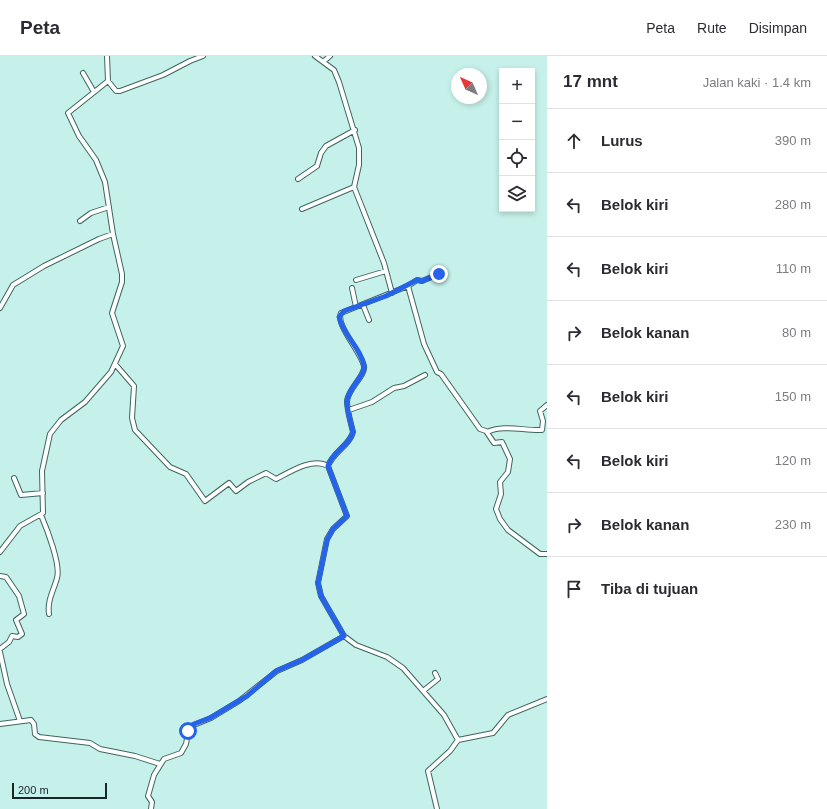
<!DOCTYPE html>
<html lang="id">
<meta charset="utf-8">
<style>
body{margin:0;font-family:Arial,sans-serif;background:#f7f7f7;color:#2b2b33}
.controls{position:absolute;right:12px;top:12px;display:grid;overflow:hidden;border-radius:0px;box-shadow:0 2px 6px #0003}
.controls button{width:36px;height:36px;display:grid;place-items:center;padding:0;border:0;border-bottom:1px solid #e1e1e2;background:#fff;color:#2b2b33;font:20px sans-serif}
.compass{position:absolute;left:451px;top:12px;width:36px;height:36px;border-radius:50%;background:#fff;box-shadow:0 2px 6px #0003;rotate:315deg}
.scale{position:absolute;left:12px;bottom:10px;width:95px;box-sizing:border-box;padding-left:4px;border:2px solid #172725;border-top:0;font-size:11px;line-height:14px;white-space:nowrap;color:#172725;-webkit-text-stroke:3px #c6f1ea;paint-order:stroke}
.stop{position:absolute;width:12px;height:12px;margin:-9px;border:3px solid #2563eb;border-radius:50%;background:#fff}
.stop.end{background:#2563eb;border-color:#fff;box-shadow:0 1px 4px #0008}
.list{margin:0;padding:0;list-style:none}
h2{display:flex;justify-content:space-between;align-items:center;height:52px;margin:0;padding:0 16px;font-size:17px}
h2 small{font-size:13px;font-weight:400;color:#7c7c81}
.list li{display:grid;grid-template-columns:26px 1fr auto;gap:12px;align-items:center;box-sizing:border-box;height:64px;padding:0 16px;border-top:1px solid #e1e1e2}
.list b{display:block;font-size:15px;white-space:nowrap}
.list em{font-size:13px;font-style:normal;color:#7c7c81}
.icon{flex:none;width:22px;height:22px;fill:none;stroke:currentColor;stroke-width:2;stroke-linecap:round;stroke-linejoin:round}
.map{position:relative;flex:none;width:547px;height:753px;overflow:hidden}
header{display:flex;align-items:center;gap:24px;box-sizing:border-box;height:56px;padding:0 20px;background:#fff;border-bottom:1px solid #e1e1e2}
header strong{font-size:19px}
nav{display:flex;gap:22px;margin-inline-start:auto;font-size:14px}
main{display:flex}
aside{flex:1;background:#fff}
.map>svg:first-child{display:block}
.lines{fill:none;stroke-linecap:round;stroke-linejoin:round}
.minor-casing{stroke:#3f6560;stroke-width:6}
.minor{stroke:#fff;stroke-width:4}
.route{stroke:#2563eb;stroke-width:5}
</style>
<header>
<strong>Peta</strong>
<nav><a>Peta</a><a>Rute</a><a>Disimpan</a></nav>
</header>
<main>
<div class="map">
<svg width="547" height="753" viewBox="0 0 547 753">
<rect width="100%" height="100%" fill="#c6f1ea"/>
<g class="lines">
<defs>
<path id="minor" d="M 315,0 L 334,14 L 339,26 L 359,92 L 359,109 L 354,131 L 384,207 L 392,237
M 324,5 L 330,0
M 83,17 L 94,36
M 108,25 L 116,35 L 120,35 L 163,19 L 190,5 L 203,0
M 298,123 L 317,110 L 321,97 L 326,90 L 355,74
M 302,153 L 354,131
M 80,165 L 91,157 L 109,151
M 356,224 L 386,215
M 408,230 L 417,224 L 422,225 L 439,218
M 352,232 L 356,251
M 363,249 L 369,264
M 0,252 L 13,229 L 44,210 L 99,183 L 113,178
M 115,308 L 134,330 L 132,362 L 135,374 L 170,411 L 186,418 L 205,445 L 229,427 L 236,435 L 248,426 L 266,417 L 276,423 C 290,416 312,401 328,410
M 349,354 L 372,346 L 394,332 L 404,330 L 425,319
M 487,376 C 503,368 524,375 542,374 L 543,365 L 540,355 L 547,349
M 14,422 L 21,439 L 43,437
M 41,459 C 47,473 61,509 57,522 C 54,534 47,544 49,558
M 0,496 L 20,470 L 43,457 L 42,415 L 50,378 L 61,364 L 85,346 L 111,316 L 123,290 L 112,257 L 122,226 L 122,218 L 113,178 L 105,126 L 96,104 L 79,80 L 68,57 L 108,25 L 107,0
M 547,498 L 540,498 L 508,474 L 500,463 L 496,453 L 501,438 L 500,426 L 508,416 L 510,403 L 502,386 L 494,387 L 486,375 L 480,373 L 441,318 L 437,316 L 424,288 L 408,230 L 341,257 C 335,268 361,296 364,310 C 366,319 348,333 347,345 C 347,355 351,367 353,376 C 350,389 333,396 328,410 L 347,460 L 333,473 L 327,483 L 318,527 L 321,540 L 344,580 L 356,589 L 387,601 L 403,612 L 444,659 L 458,684 L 493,677 L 508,659 L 547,643
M 0,520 L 6,521 L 19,540 L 24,558 L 16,564 L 22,578 L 18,581 L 12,580 L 9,586 L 0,593
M 0,596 L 7,628 L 20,665
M 423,635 L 438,623 L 435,617
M 0,668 L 31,664 L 34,668 L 35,678 L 39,681 L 90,687 L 100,693 L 135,700 L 160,708
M 151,753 L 152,746 L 148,740 L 154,719 L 164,703 L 181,697 L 186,688 L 189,671 L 211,662 L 239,645 L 277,615 L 302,604 L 344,580
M 437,753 L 428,715 L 450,695 L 458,684"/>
</defs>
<use href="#minor" class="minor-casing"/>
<use href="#minor" class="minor"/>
</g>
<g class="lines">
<path class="route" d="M 188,675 L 194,668 L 210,662 L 247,640 L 276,615 L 302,604 L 344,580 L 321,540 L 318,527 L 327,484 L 333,473 L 347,460 L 328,410 C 332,396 350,389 353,376 C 351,367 347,355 347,346 C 347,333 366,319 364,310 C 361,292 343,279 339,261 L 344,255 L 386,240 L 417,224 L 422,225 L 439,218"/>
</g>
</svg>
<div class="controls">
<button>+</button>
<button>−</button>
<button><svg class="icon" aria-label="locate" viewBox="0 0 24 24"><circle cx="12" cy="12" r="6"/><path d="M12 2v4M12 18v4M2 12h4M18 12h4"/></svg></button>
<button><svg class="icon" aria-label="layers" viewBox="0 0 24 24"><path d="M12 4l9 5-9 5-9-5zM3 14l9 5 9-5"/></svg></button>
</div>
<svg class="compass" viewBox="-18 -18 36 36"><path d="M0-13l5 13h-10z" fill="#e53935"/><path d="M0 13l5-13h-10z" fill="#7c7c81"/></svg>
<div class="scale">200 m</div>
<div class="stop" style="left:188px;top:675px"></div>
<div class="stop end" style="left:439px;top:218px"></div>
</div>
<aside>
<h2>17 mnt<small>Jalan kaki · 1.4 km</small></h2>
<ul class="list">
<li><svg class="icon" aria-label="ahead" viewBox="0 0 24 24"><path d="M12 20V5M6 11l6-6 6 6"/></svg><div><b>Lurus</b></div><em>390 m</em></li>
<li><svg class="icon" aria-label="left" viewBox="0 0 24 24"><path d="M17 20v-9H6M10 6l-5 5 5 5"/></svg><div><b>Belok kiri</b></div><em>280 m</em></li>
<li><svg class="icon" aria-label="left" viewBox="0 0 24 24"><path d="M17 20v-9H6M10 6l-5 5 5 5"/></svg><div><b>Belok kiri</b></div><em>110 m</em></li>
<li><svg class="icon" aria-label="right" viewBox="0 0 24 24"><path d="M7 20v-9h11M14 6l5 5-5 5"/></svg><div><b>Belok kanan</b></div><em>80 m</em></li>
<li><svg class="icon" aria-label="left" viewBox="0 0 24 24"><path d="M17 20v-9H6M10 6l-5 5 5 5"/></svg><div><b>Belok kiri</b></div><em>150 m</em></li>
<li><svg class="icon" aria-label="left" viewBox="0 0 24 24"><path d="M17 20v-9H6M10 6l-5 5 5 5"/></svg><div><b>Belok kiri</b></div><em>120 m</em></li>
<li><svg class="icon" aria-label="right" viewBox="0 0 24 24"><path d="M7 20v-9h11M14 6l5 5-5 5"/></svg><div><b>Belok kanan</b></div><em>230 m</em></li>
<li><svg class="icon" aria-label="arrive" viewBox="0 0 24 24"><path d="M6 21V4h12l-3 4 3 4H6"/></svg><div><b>Tiba di tujuan</b></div></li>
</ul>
</aside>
</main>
